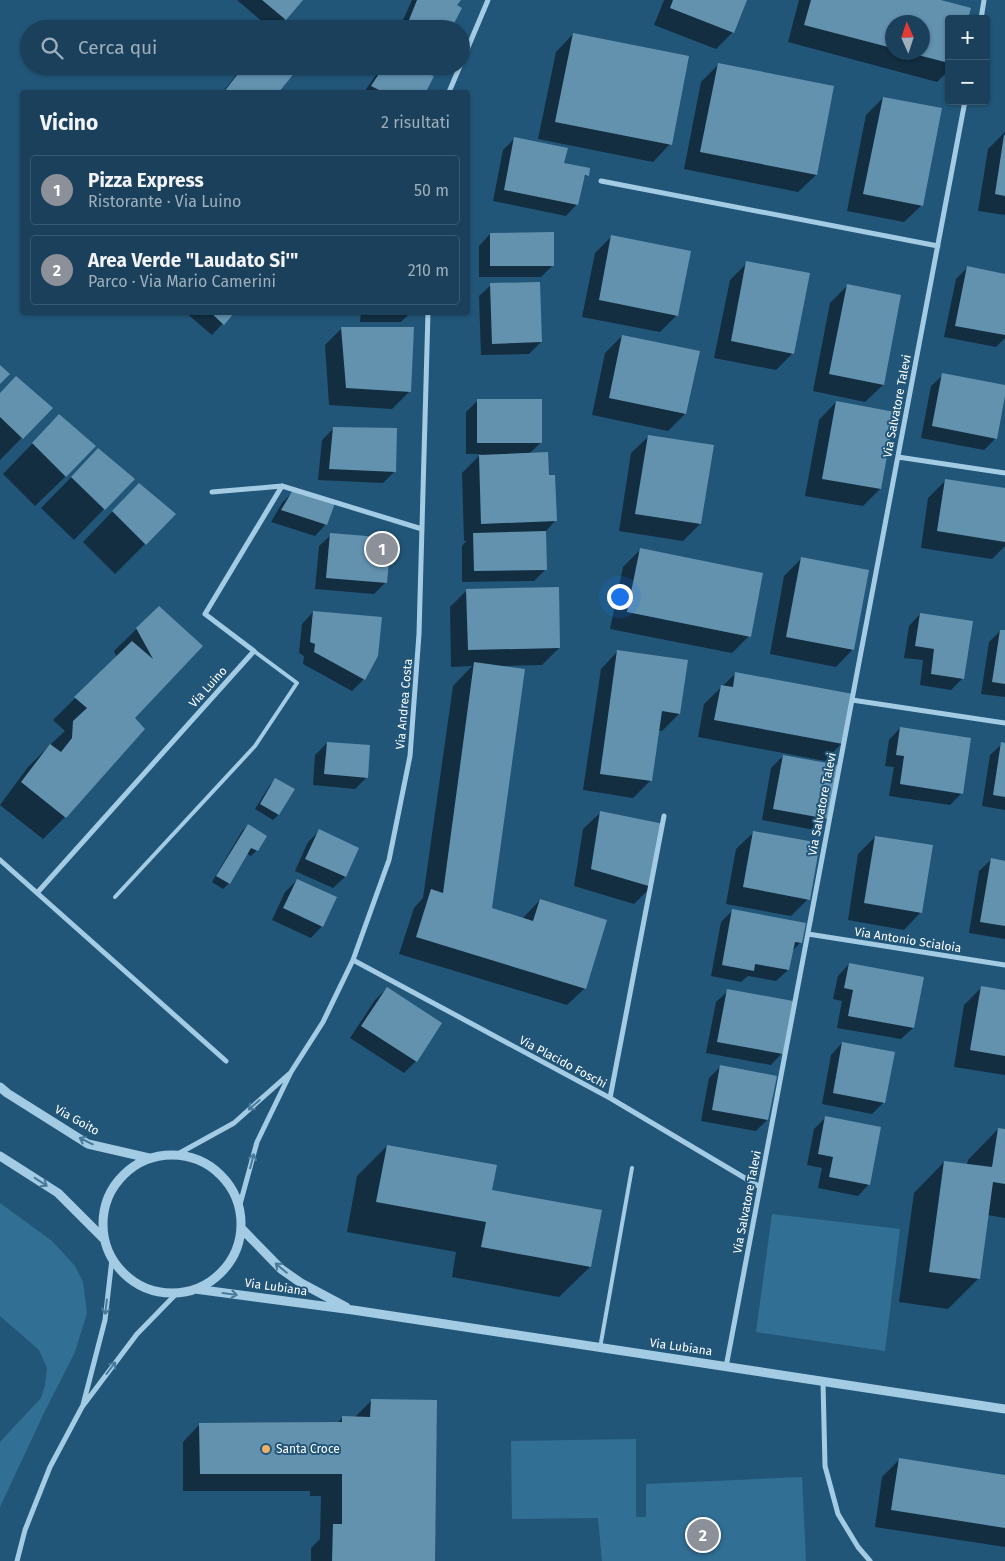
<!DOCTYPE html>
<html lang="it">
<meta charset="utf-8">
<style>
body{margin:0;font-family:"Fira Sans",sans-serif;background:#274b64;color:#f1f3f6}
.controls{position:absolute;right:15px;top:15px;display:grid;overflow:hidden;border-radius:5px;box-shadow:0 1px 4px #0004}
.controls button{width:45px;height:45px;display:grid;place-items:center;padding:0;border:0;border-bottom:1px solid #385971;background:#1a405b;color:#f1f3f6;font:25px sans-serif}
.compass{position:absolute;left:885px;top:15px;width:45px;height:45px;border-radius:50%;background:#1a405b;box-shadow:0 1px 4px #0004;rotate:357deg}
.you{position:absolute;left:619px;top:596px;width:18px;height:18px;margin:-12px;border:4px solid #fff;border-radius:50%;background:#1a73e8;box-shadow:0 0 0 8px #1a73e833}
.badge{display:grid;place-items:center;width:32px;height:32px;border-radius:50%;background:#8c9099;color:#fff;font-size:16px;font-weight:700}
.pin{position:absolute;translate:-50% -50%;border:2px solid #fff;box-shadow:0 1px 5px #0006}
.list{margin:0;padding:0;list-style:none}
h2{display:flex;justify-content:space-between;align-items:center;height:65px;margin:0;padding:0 20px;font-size:21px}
h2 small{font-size:16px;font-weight:400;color:#9fafbb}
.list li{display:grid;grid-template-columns:32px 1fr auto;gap:15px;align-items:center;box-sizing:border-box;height:70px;margin:0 10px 10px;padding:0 10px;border:1px solid #385971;border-radius:5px}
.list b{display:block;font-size:19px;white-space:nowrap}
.list p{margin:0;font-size:16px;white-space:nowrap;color:#9fafbb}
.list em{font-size:16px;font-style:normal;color:#9fafbb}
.icon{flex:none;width:28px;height:28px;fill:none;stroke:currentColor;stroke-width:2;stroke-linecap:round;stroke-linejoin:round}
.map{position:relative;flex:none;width:1005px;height:1561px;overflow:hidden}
.search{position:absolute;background:#1a405b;box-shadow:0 1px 4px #0004;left:20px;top:20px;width:450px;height:55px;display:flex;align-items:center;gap:12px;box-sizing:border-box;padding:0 18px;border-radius:28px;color:#9fafbb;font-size:19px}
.panel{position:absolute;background:#1a405b;box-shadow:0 1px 4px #0004;left:20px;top:90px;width:450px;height:225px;border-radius:5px}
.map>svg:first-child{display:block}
.green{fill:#326f95}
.shadow{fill:#0007;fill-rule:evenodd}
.building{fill:#6392af}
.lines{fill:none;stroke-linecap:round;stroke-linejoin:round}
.service{stroke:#a3cce4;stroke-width:4}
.minor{stroke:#a3cce4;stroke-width:5}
.tertiary{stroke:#a3cce4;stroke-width:9}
.oneway{stroke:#497999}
.poi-dot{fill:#f0b166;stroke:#225679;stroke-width:2}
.labels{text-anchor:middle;stroke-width:4;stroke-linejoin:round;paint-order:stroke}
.street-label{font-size:12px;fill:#fff;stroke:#225679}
.poi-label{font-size:12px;fill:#fff;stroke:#225679;text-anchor:start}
</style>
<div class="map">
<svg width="1005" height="1561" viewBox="0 0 1005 1561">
<rect width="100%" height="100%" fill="#225679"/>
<path class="green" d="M 0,1203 L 52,1241 L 75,1266 L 83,1282 L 87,1313 L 75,1352 L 43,1415 L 0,1507 L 0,1442 L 41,1398 L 45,1385 L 47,1368 L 39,1350 L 0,1316 Z
M 772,1214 L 900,1229 L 885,1351 L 756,1332 Z
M 636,1439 L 636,1517 L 646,1517 L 646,1484 L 802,1477 L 806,1561 L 602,1561 L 598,1518 L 512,1519 L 511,1441 Z"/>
<path class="shadow" d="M 237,0 L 301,0 L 278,26 L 282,29 L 271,29 Z
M 412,0 L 459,0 L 455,6 L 449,29 L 399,29 Z
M 664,0 L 746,0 L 733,32 L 716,49 L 654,25 Z
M 799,0 L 936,0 L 949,19 L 949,70 L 937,82 L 788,42 ZM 892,22 L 922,22 L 922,52 L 892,52 Z
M 573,34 L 670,144 L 653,162 L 538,139 L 556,52 Z
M 718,65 L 816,175 L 798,192 L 684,169 L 701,82 Z
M 243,66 L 299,66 L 279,92 L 223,92 Z
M 364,66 L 422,66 L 420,72 L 433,77 L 424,92 L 364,92 L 378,72 Z
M 883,98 L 922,205 L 904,222 L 847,211 L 866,115 Z
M 1005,132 L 1005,215 L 978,211 L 988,149 Z
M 515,138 L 587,175 L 582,180 L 577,204 L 566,216 L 493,201 L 503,150 Z
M 490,234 L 553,265 L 541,277 L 479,277 L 479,246 Z
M 612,236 L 677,315 L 660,332 L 582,317 L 595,253 Z
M 747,263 L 793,353 L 776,370 L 714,358 L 730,280 Z
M 967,268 L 1005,275 L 1005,338 L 996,347 L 944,337 L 956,279 Z
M 491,285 L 541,342 L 529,354 L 481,355 L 479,296 Z
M 847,286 L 883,385 L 865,402 L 813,391 L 830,303 Z
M 185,312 L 233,312 L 212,335 Z
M 361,312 L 411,312 L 401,322 L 360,322 Z
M 342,328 L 409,392 L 392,409 L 329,405 L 325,345 Z
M 622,336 L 685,414 L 668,431 L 592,415 L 605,353 Z
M 943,375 L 1005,387 L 996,438 L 984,450 L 921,438 L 931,386 Z
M 0,394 L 51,408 L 0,460 Z
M 478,400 L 540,443 L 529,454 L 548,476 L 556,520 L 545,532 L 546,569 L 534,581 L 462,582 L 462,546 L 467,540 L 464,541 L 462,473 L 481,454 L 466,454 L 466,412 Z
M 836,402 L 880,489 L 863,506 L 805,496 L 819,420 Z
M 59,416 L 66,476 L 35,506 L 3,474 Z
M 334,428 L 395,471 L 383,483 L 318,480 L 322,440 Z
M 649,436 L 700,524 L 683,541 L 619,531 L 631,453 Z
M 98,450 L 133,479 L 74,540 L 41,508 Z
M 946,480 L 1005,490 L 1005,546 L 992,559 L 921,548 L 928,498 Z
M 139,484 L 145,544 L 115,574 L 83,542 Z
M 294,491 L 326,524 L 315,536 L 271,522 L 282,503 Z
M 331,535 L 385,583 L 374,594 L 315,589 L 319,546 Z
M 640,550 L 749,636 L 732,653 L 610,629 L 623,567 Z
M 801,559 L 853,649 L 836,667 L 770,654 L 784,576 Z
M 467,590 L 559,648 L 542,665 L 502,666 L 490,912 L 522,919 L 540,900 L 585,988 L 567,1005 L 399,954 L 414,908 L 423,898 L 453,686 L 472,666 L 451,667 L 450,607 Z
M 159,607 L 201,646 L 133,718 L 65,817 L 43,839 L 0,805 L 28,767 L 50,745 L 51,746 L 51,744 L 65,731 L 53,720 L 117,657 L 114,651 Z
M 313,612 L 364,679 L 352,691 L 303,664 L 304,656 L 299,653 L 302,624 Z
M 920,614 L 963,678 L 951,690 L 920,685 L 923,660 L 904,658 L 909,626 Z
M 1000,631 L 1005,632 L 1005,697 L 981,694 L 989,642 Z
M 618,651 L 679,714 L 662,731 L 658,730 L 651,780 L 633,798 L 583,790 L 601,669 Z
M 736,673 L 842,743 L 825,761 L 698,737 L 704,704 Z
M 900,728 L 962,793 L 950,805 L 889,796 L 894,767 L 885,766 L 889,740 Z
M 327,743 L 367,777 L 355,789 L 313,785 L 315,755 Z
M 1002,744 L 1005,744 L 1005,810 L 982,806 L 990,755 Z
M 783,756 L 827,818 L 815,830 L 762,820 L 771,768 Z
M 276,779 L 278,815 L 273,820 L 255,809 L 270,785 Z
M 601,812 L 651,887 L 634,904 L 574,886 L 583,829 Z
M 248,825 L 265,836 L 257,850 L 251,856 L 246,853 L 229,883 L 223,889 L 212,882 L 242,831 Z
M 319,831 L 357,848 L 345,877 L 333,888 L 295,871 L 308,842 Z
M 754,832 L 808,899 L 791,916 L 726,904 L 736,849 Z
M 875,837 L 921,912 L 904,930 L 848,920 L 858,854 Z
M 991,860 L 1005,862 L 1005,939 L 969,933 L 979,871 Z
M 297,880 L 322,926 L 311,938 L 272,920 L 285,892 Z
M 733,910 L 801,942 L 792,951 L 788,970 L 776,981 L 748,976 L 741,982 L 711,976 L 721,922 Z
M 849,964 L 922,978 L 913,1028 L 901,1039 L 837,1028 L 842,1001 L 833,999 L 838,976 Z
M 387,988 L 416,1061 L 404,1073 L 350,1038 L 375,1000 Z
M 981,988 L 1005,991 L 1005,1075 L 954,1067 L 964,1005 Z
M 728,991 L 782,1053 L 771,1065 L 706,1053 L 716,1002 Z
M 842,1043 L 884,1102 L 872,1114 L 822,1104 L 831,1055 Z
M 721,1066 L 767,1120 L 756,1131 L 701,1121 L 709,1078 Z
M 826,1117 L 869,1184 L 858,1196 L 818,1188 L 822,1168 L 807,1165 L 814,1129 Z
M 998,1129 L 1005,1130 L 1005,1218 L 987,1215 L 979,1278 L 948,1309 L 899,1302 L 914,1193 L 944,1162 L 967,1165 L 968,1160 Z
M 387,1146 L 590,1267 L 559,1297 L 452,1277 L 456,1252 L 347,1232 L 357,1176 Z
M 371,1401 L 434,1561 L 311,1561 L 311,1548 L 320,1539 L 321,1496 L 310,1496 L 310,1491 L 183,1491 L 183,1442 L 200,1424 L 337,1423 L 343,1417 L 354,1418 Z
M 900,1459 L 1005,1476 L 1005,1547 L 875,1527 L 882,1477 Z"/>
<path class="building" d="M 262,0 L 303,0 L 286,20 Z
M 417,0 L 461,0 L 457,5 L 462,8 L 451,29 L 426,29 L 409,20 Z
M 673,0 L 747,0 L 734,33 L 670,8 Z
M 811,0 L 941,0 L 971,8 L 968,19 L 949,19 L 949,63 L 910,53 L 922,52 L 922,22 L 892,22 L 892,48 L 804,25 Z
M 573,33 L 689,56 L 672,145 L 555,122 Z
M 718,63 L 834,86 L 817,175 L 700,152 Z
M 244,66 L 300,66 L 279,92 L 224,92 Z
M 384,66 L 423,66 L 421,72 L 434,76 L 426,92 L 383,92 L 371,86 Z
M 883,97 L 942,108 L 923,206 L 863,194 Z
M 1004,135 L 1005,135 L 1005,196 L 995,194 Z
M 514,137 L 568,148 L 564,163 L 590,168 L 589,176 L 585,175 L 578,205 L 504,190 Z
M 554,232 L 554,266 L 490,266 L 490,233 Z
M 611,235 L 691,251 L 678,316 L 599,300 Z
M 746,261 L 810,273 L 794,354 L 731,341 Z
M 967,266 L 1005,274 L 1005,335 L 955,326 Z
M 540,282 L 542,342 L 492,344 L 490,283 Z
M 847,284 L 901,295 L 884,385 L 829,374 Z
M 210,312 L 235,312 L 224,325 Z
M 341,327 L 414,327 L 411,392 L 346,388 Z
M 622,335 L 700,351 L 686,414 L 609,398 Z
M 0,365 L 10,374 L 0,384 Z
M 942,373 L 1005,385 L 1005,396 L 997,439 L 932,426 Z
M 16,376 L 53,408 L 23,439 L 0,417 L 0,393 Z
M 477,399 L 542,399 L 542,443 L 477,443 Z
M 836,401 L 895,412 L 881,489 L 822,479 Z
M 59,414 L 96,446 L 66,477 L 32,443 Z
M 333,427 L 397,428 L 396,472 L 329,469 Z
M 648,435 L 714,445 L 701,524 L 635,514 Z
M 98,448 L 135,479 L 105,510 L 71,477 Z
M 548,452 L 549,475 L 555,475 L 557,521 L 481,524 L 479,455 Z
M 945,479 L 1005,488 L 1005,542 L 937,531 Z
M 139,483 L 176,514 L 146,545 L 112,511 Z
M 293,490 L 335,503 L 327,525 L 281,510 Z
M 546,531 L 547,570 L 474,571 L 473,533 Z
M 330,533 L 391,538 L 387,583 L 326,578 Z
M 640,548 L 763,573 L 751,637 L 627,612 Z
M 801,557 L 869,570 L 854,650 L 786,637 Z
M 559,587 L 560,648 L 468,650 L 466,589 Z
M 159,606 L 203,646 L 135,718 L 145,729 L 66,818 L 21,782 L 50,744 L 61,752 L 72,738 L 73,721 L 87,708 L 74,697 L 132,641 L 153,659 L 136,628 Z
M 313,611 L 382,617 L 378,656 L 365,680 L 314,652 L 315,644 L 310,642 Z
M 920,613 L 973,621 L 964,679 L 931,674 L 934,649 L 915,646 Z
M 1000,630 L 1005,630 L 1005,684 L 992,682 Z
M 617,650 L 688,660 L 680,714 L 662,711 L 652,781 L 600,774 Z
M 474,662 L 525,669 L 492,908 L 533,921 L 540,899 L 607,920 L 586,989 L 416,937 L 431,889 L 443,893 Z
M 735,672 L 853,694 L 843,744 L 714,720 L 721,685 L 733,687 Z
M 900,727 L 971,738 L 963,794 L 900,784 L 904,756 L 896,755 Z
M 327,742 L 370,745 L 368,778 L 324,774 Z
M 1001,742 L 1005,743 L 1005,797 L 993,795 Z
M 783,755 L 838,765 L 828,819 L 773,809 Z
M 275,778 L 295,789 L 279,815 L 260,804 Z
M 600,811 L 664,824 L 652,887 L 591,869 Z
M 248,824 L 267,836 L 258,851 L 251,848 L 230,884 L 216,876 Z
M 319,829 L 359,848 L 346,877 L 305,859 Z
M 753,831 L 820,843 L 810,900 L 743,887 Z
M 875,836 L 933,845 L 922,913 L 864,903 Z
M 991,858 L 1005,861 L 1005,926 L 980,922 Z
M 297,879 L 337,897 L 323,927 L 283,908 Z
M 732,909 L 806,923 L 802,943 L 795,942 L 789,970 L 755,964 L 754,971 L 722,965 Z
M 849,963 L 924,977 L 914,1028 L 848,1016 L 853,990 L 844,988 Z
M 981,986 L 1005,990 L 1005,1056 L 970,1050 Z
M 387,987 L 442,1023 L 417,1062 L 361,1026 Z
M 727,989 L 793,1001 L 783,1054 L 717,1042 Z
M 842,1042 L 895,1052 L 885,1103 L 833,1093 Z
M 720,1065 L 777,1076 L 768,1120 L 712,1110 Z
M 825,1116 L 881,1127 L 870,1185 L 829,1177 L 833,1157 L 818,1154 Z
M 998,1128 L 1005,1129 L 1005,1184 L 993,1182 L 980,1279 L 929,1272 L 944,1161 L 992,1167 Z
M 387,1145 L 497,1165 L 492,1190 L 602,1210 L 591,1267 L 481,1247 L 486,1222 L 376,1202 Z
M 371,1399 L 437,1400 L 435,1561 L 332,1561 L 333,1524 L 342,1524 L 342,1474 L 200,1474 L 199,1423 L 342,1422 L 342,1416 L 370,1417 Z
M 899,1458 L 1005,1475 L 1005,1528 L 891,1510 Z"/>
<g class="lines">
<path class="service" d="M 115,897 L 255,746 L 297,683 L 254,651
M 600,1348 L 632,1168"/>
<path class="minor" d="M 981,19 L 984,0
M 461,64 L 488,0
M 449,92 L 460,66
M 601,181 L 938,246
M 898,457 L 1005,473
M 212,492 L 282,486 L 422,529
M 852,700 L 1005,723
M 0,860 L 226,1061
M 37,893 L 254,651 L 205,614 L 282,486
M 808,934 L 1005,965
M 353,960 L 610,1098 L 760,1187
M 610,1098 L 664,816
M 176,1155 L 234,1123 L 289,1074
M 239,1208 L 257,1142 L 291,1072 L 323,1022 L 353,960 L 389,860 L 410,756 L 419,634 L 428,312
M 726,1367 L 965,101
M 823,1382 L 825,1466 L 838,1514 L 858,1547 L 870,1561
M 83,1405 L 105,1320 L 112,1259
M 17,1561 L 25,1530 L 50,1467 L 82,1407 L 137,1334 L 177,1293"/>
<path class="tertiary" d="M 0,1087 L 7,1093 L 88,1144 L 149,1158
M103 1224a69 69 0 1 1 138 0a69 69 0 1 1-138 0Z
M 0,1156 L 58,1193 L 104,1239
M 241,1228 L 281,1269 L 301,1283 L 346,1307
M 195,1289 L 353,1310 L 1005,1409"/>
</g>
<defs><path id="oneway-shaft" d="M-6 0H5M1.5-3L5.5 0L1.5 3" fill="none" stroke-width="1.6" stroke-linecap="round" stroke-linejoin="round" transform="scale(1.25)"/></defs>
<g class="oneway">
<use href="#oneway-shaft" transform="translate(254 1105) rotate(139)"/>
<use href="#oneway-shaft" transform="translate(86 1141) rotate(-154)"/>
<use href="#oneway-shaft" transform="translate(252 1161) rotate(-75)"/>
<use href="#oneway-shaft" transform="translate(41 1182) rotate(33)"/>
<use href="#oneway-shaft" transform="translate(281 1268) rotate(-140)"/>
<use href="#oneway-shaft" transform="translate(230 1294) rotate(8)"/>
<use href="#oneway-shaft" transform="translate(106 1307) rotate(97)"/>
<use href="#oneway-shaft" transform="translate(111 1368) rotate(-53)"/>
</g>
<circle class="poi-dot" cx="266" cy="1449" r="5"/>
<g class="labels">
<g class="street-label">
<text transform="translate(897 406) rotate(-79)" y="4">Via Salvatore Talevi</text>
<text transform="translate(208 687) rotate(-48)" y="4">Via Luino</text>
<text transform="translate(404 704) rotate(-85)" y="4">Via Andrea Costa</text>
<text transform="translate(822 804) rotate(-79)" y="4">Via Salvatore Talevi</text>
<text transform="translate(908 940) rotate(9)" y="4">Via Antonio Scialoia</text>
<text transform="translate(563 1062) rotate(28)" y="4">Via Placido Foschi</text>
<text transform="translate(77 1120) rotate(29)" y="4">Via Goito</text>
<text transform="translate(747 1202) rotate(-79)" y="4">Via Salvatore Talevi</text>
<text transform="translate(276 1287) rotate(8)" y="4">Via Lubiana</text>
<text transform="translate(681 1347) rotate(8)" y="4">Via Lubiana</text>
</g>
<g class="poi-label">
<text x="276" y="1453">Santa Croce</text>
</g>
</g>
</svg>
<div class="controls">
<button>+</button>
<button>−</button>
</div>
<svg class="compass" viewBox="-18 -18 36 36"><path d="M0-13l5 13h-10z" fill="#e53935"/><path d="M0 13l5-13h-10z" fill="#9fafbb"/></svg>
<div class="you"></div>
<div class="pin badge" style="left:382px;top:549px">1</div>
<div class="pin badge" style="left:703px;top:1535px">2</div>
<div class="search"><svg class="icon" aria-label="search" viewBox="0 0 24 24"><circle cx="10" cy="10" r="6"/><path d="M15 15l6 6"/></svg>Cerca qui</div>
<section class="panel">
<h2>Vicino<small>2 risultati</small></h2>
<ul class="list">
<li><span class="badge">1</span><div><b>Pizza Express</b><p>Ristorante · Via Luino</p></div><em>50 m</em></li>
<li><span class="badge">2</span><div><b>Area Verde &quot;Laudato Si'&quot;</b><p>Parco · Via Mario Camerini</p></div><em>210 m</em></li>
</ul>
</section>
</div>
